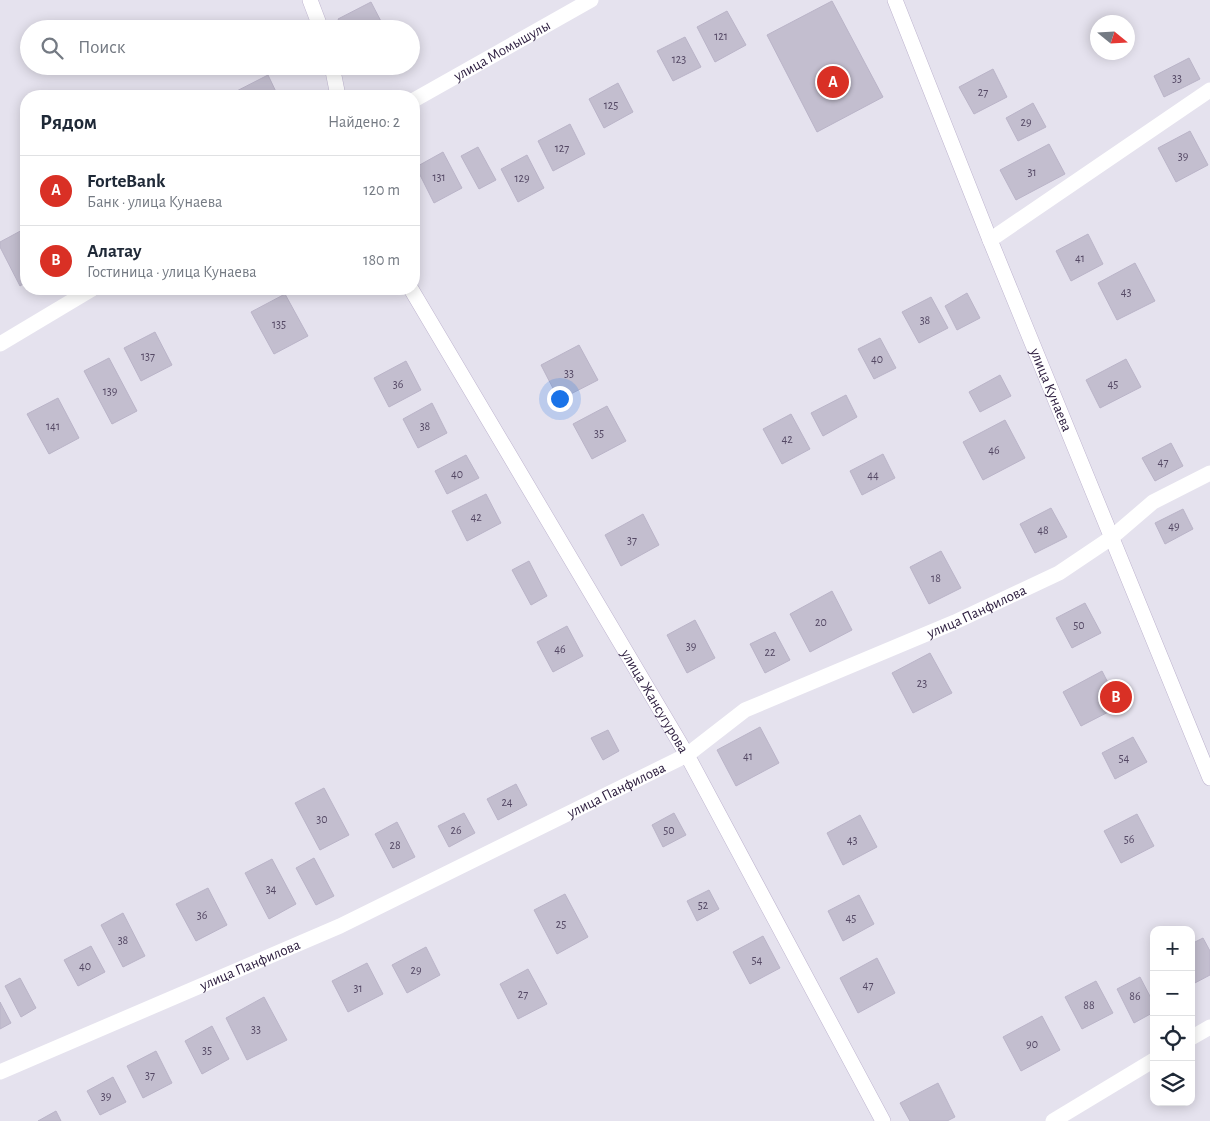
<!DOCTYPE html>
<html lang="ru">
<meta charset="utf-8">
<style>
body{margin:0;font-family:"Alegreya Sans",sans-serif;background:#f2f2f3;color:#1f2937}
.controls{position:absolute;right:15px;bottom:15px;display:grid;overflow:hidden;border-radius:10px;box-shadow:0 2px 12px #0003}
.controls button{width:45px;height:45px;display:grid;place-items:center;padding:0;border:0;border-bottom:1px solid #e0e1e3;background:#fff;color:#1f2937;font:25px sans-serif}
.compass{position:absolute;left:1090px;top:15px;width:45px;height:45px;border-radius:50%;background:#fff;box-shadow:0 2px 12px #0003;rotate:108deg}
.you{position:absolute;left:559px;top:398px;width:18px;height:18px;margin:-12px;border:4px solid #fff;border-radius:50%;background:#1a73e8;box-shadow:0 0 0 8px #1a73e833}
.badge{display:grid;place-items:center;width:32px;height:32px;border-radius:50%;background:#d93025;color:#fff;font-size:16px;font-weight:700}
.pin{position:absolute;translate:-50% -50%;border:2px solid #fff;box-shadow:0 1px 5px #0006}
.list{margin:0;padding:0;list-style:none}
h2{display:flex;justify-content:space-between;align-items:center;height:65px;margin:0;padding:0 20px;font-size:21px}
h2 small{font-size:16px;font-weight:400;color:#747a83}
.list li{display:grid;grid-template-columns:32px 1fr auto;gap:15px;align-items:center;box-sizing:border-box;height:70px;padding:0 20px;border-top:1px solid #e0e1e3}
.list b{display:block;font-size:19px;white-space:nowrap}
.list p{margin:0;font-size:16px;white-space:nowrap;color:#747a83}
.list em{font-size:16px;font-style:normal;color:#747a83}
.icon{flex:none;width:28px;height:28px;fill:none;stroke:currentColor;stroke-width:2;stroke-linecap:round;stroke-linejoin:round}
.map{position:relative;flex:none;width:1210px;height:1121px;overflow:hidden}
.search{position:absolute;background:#fff;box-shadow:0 2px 12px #0003;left:20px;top:20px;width:400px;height:55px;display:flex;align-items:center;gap:12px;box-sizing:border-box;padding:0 18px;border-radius:28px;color:#747a83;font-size:19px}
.panel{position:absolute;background:#fff;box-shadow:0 2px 12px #0003;left:20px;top:90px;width:400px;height:205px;border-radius:20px}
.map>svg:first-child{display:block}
.building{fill:#c3becf;stroke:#bab4c8}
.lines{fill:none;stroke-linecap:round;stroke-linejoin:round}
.secondary-casing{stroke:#beb4cf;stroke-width:16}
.street{stroke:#fff;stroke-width:15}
.secondary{stroke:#fff;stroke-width:15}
.labels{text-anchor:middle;stroke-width:4;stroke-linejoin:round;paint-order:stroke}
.number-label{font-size:12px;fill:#544864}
.street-label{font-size:15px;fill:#2f2041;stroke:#f5f3fa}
</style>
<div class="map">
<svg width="1210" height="1121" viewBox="0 0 1210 1121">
<rect width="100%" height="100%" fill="#e5e2ee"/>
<path class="building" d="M 832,1 L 883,97 L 817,132 L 767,35 Z
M 371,2 L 385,29 L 343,29 L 338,19 Z
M 727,11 L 746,45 L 715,62 L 697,27 Z
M 685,37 L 701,67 L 673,81 L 657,51 Z
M 1189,58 L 1200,79 L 1164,97 L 1154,76 Z
M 993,69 L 1007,97 L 974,114 L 959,87 Z
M 268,75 L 278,96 L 227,96 Z
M 618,83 L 633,112 L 604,128 L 589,99 Z
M 1033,103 L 1046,127 L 1018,141 L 1006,118 Z
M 570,124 L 585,154 L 553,171 L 538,141 Z
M 1190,131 L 1208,165 L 1176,182 L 1158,148 Z
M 1049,144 L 1065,174 L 1016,200 L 1000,170 Z
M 478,147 L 496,180 L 479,189 L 461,156 Z
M 443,152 L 462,188 L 434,203 L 416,167 Z
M 527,155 L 544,188 L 518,202 L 501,169 Z
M 26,228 L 26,282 L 20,286 L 0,247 L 0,242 Z
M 1088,234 L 1103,264 L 1071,281 L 1056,251 Z
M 1135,263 L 1155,301 L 1117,320 L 1098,283 Z
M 967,293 L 980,318 L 957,330 L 945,306 Z
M 285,294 L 308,336 L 274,354 L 251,312 Z
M 931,297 L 948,328 L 919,343 L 902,312 Z
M 155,332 L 172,365 L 141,381 L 124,348 Z
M 880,338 L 896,368 L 874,379 L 858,349 Z
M 579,345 L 598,380 L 559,400 L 541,365 Z
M 109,358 L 137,411 L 112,424 L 84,371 Z
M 1126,359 L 1141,387 L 1100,408 L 1086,380 Z
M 406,361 L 421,390 L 389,407 L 374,378 Z
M 1000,375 L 1011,396 L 980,412 L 969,392 Z
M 846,395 L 857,417 L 823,436 L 811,413 Z
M 58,398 L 79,438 L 49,454 L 27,414 Z
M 432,403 L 447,433 L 418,448 L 403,419 Z
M 607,406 L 626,441 L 592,459 L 573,424 Z
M 791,414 L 810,449 L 782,464 L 763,429 Z
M 1005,420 L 1025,458 L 983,480 L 963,442 Z
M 1171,443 L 1183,466 L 1155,481 L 1142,458 Z
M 883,454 L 895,478 L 862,495 L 850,471 Z
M 466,455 L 479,478 L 447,494 L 435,471 Z
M 486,494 L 501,523 L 467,541 L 452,511 Z
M 1051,508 L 1067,537 L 1035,553 L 1020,524 Z
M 1183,509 L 1193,529 L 1165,544 L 1155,523 Z
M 643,514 L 659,545 L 621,566 L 605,535 Z
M 941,551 L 961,588 L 929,604 L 910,567 Z
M 529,561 L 547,596 L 531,605 L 512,570 Z
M 832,591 L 852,630 L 810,652 L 790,614 Z
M 1085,603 L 1101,633 L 1072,648 L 1056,618 Z
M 695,620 L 715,658 L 687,673 L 667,635 Z
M 567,626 L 583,656 L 553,672 L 537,642 Z
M 775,632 L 790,660 L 765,673 L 750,644 Z
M 930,653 L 952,693 L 913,713 L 892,673 Z
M 1102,671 L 1120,706 L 1081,726 L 1063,692 Z
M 760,727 L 779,763 L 736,786 L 717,750 Z
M 608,730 L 619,751 L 603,760 L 591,738 Z
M 1133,737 L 1147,762 L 1115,779 L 1102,753 Z
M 516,784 L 527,805 L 498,820 L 487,799 Z
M 324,788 L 349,835 L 320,850 L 295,803 Z
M 464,813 L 475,833 L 449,847 L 438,826 Z
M 674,813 L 686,835 L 663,847 L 652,825 Z
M 1137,814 L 1154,846 L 1121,863 L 1104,831 Z
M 860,815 L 877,847 L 843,865 L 827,833 Z
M 397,822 L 415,857 L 393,868 L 375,834 Z
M 314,858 L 334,896 L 316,905 L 296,868 Z
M 272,859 L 296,904 L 269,919 L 245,873 Z
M 208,888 L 227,925 L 196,941 L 176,904 Z
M 709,890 L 719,909 L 697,921 L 687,901 Z
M 565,894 L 588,937 L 557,954 L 534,910 Z
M 859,895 L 874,924 L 843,941 L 828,911 Z
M 123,913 L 145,956 L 123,967 L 101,925 Z
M 763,936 L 780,968 L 750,984 L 733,952 Z
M 1203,938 L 1210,951 L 1210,975 L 1191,985 L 1191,944 Z
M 91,946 L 105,972 L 78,986 L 64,960 Z
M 426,947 L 440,975 L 407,993 L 392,965 Z
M 877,958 L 895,993 L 858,1013 L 840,978 Z
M 367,963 L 383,994 L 348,1012 L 332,981 Z
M 528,969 L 547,1004 L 518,1019 L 500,984 Z
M 1140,977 L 1154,1004 L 1154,1012 L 1134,1023 L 1117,989 Z
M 20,978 L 36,1008 L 21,1017 L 5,986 Z
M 1096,981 L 1113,1013 L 1082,1029 L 1065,997 Z
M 264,997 L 287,1040 L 247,1060 L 226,1018 Z
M 0,1002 L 11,1023 L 0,1029 Z
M 1042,1016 L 1060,1050 L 1021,1071 L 1003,1037 Z
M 212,1026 L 229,1059 L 202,1074 L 185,1041 Z
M 156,1051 L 172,1083 L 143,1098 L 127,1066 Z
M 113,1077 L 126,1102 L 100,1115 L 87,1091 Z
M 938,1083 L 955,1117 L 947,1121 L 910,1121 L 900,1103 Z
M 56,1111 L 61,1121 L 38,1121 Z"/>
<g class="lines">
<defs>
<g id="secondary">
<path d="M 310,0 L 321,29"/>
<path id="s3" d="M 895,0 L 990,240 L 1210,778"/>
<path d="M 332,66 L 338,96"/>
<path id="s4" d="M 411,289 L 687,755 L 883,1121"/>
</g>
</defs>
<use href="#secondary" class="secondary-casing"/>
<g class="street">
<path id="s1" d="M 414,100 L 591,0"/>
<path d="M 990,240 L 1210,90"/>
<path d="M 0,344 L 92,289"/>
<path d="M 1191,1038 L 1210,1027"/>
<path id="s2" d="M 0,1072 L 340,926 L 687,755 L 745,710 L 955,622 L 1059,573 L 1111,538 L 1153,502 L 1210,473"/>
<path d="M 1053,1121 L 1154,1060"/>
</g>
<use href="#secondary" class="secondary"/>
</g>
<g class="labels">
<g class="number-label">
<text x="721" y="40">121</text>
<text x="679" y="63">123</text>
<text x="1177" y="82">33</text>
<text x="983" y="96">27</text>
<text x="611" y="109">125</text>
<text x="1026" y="126">29</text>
<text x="562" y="152">127</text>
<text x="1183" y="160">39</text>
<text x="1032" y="176">31</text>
<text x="439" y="181">131</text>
<text x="522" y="182">129</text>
<text x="1080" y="262">41</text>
<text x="1126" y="296">43</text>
<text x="925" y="324">38</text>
<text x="279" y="328">135</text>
<text x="148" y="360">137</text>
<text x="877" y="363">40</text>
<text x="569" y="377">33</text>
<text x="398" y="388">36</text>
<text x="1113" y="388">45</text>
<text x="110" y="395">139</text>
<text x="53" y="430">141</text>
<text x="425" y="430">38</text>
<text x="599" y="437">35</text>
<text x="787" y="443">42</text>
<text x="994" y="454">46</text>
<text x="1163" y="466">47</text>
<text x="457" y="478">40</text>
<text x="873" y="479">44</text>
<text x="476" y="521">42</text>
<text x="1174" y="530">49</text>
<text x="1043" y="534">48</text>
<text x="632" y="544">37</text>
<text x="936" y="582">18</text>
<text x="821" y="626">20</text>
<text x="1079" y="629">50</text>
<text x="691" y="650">39</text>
<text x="560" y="653">46</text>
<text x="770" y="656">22</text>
<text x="922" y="687">23</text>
<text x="748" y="760">41</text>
<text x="1124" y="762">54</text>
<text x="507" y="806">24</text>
<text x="322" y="823">30</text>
<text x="456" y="834">26</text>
<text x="669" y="834">50</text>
<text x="1129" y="843">56</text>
<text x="852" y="844">43</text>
<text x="395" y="849">28</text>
<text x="271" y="893">34</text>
<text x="703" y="909">52</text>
<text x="202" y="919">36</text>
<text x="851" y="922">45</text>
<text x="561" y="928">25</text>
<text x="123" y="944">38</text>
<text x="757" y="964">54</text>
<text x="85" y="970">40</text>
<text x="416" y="974">29</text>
<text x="868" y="989">47</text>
<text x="358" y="992">31</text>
<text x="523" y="998">27</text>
<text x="1135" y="1000">86</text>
<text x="1089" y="1009">88</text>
<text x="256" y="1033">33</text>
<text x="1032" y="1048">90</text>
<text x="207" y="1054">35</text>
<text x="150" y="1079">37</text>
<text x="106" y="1100">39</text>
</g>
<g class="street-label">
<text dy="5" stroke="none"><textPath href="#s1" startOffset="101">улица Момышулы</textPath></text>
<text dy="5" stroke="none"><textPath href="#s3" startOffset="420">улица Кунаева</textPath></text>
<text dy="5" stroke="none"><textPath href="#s2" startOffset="1082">улица Панфилова</textPath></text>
<text dy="5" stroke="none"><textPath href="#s4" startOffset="479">улица Жансугурова</textPath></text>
<text dy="5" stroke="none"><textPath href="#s2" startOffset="678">улица Панфилова</textPath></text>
<text dy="5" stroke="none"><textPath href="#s2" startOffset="272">улица Панфилова</textPath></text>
</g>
</g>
</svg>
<div class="controls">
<button>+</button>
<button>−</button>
<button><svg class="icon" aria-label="locate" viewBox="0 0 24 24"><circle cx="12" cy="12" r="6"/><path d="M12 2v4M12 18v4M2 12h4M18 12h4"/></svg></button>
<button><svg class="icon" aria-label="layers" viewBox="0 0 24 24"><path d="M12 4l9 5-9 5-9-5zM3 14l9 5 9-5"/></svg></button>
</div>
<svg class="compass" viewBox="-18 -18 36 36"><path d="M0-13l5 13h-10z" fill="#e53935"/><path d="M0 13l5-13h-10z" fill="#747a83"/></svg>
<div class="you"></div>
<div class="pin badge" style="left:833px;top:82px">A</div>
<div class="pin badge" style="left:1116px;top:697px">B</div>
<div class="search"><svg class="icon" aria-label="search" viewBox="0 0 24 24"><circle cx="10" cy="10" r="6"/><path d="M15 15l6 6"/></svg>Поиск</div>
<section class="panel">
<h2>Рядом<small>Найдено: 2</small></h2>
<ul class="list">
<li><span class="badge">A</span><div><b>ForteBank</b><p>Банк · улица Кунаева</p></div><em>120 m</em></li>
<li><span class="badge">B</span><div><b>Алатау</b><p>Гостиница · улица Кунаева</p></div><em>180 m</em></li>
</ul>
</section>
</div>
